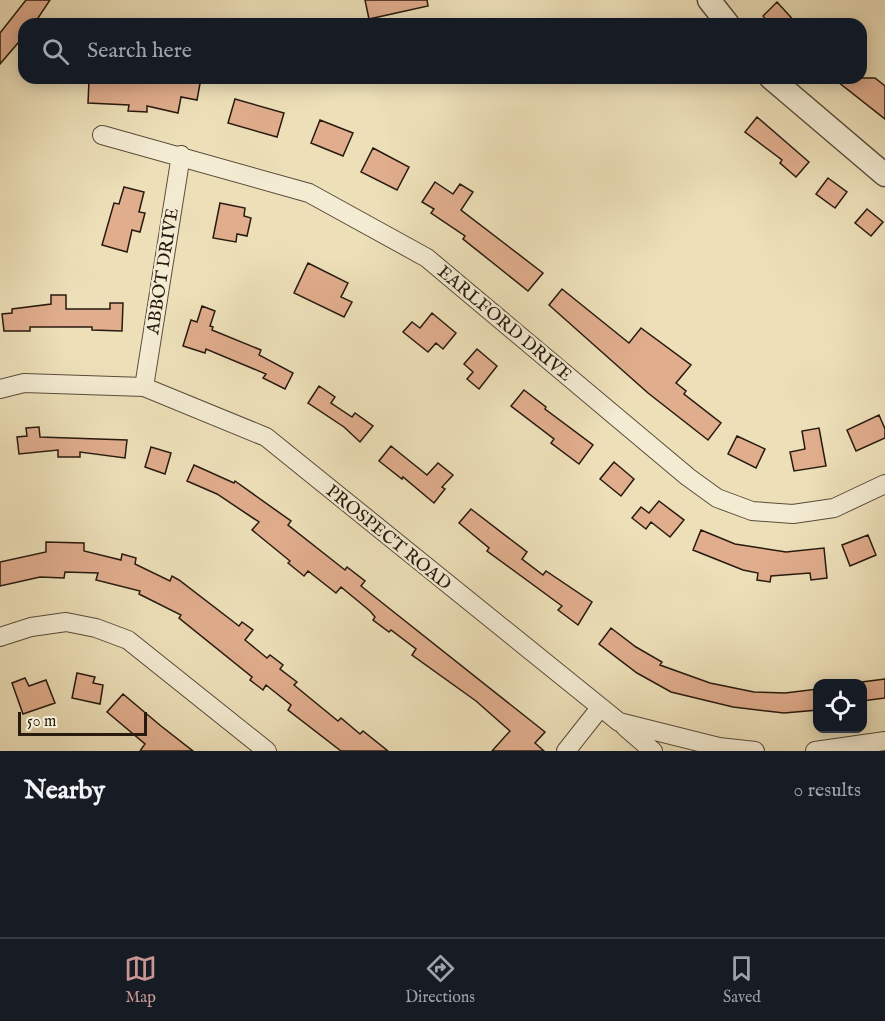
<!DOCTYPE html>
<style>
body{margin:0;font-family:"IM FELL English",serif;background:#242831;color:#f1f3f6}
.controls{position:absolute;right:18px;bottom:18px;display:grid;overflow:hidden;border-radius:12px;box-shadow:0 3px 15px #0003}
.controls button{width:54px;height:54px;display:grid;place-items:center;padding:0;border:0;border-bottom:2px solid #363941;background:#171b24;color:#f1f3f6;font:30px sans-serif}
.scale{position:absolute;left:18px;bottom:15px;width:129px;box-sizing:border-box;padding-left:6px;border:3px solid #281a0f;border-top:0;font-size:16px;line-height:21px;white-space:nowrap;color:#281a0f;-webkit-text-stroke:4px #f3ebd2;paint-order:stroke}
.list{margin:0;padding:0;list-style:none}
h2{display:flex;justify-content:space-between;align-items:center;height:78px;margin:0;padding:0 24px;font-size:26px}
h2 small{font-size:20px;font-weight:400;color:#9ea1a6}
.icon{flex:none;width:33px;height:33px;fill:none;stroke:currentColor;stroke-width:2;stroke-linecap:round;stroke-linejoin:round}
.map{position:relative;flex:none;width:885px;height:751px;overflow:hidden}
.search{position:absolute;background:#171b24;box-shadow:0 3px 15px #0003;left:18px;right:18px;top:18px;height:66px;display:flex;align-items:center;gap:15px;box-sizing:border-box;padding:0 21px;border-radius:18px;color:#9ea1a6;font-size:22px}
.sheet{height:186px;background:#171b24}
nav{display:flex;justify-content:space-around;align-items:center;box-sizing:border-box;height:84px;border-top:2px solid #363941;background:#171b24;font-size:16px;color:#9ea1a6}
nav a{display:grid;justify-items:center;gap:3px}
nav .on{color:#c59692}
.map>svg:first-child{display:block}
.building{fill:#e0ad8d;stroke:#281a0f;stroke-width:1.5}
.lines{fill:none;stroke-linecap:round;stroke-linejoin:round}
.minor-casing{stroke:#594c3a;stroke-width:20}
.tertiary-casing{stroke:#594c3a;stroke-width:25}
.minor{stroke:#f3ebd2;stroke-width:18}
.tertiary{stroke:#f3ebd2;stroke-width:22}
.labels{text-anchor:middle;stroke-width:4.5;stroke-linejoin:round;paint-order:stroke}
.street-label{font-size:18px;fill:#281a0f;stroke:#f3ebd2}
</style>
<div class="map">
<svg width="885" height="751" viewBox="0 0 885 751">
<rect width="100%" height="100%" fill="#ede0b9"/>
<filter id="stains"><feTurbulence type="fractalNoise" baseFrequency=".00333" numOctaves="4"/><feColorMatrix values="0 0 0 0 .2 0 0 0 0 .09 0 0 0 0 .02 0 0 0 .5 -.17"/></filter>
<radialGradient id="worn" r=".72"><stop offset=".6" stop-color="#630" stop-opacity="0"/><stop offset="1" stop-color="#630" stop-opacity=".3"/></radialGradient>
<path class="building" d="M 26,0 L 50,0 L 34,24 L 24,24 L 24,36 L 0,64 L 0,33 Z
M 365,0 L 427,0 L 428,6 L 369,19 Z
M 777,2 L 797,24 L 770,24 L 763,16 Z
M 132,78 L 201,78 L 197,100 L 181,97 L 178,113 L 147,106 L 147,112 L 128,111 L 129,105 L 88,103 L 89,80 L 132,82 Z
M 833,78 L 875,78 L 885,86 L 885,119 Z
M 235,99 L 284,113 L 277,137 L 228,123 Z
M 757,117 L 809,162 L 796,177 L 780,163 L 782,160 L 745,132 Z
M 320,120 L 353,133 L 343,156 L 311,143 Z
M 373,148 L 409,167 L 397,190 L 361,172 Z
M 828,178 L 847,192 L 835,208 L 816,194 Z
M 435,182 L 453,194 L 460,184 L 473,192 L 461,210 L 543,273 L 528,291 L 463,239 L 465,236 L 431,213 L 434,209 L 422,202 Z
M 124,187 L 144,192 L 139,212 L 145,213 L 140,232 L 132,230 L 127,252 L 102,245 L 114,203 L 119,204 Z
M 220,203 L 245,208 L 244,216 L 251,218 L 247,236 L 237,234 L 236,242 L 213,238 Z
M 867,209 L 883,222 L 871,236 L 855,223 Z
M 308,263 L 348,283 L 341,297 L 352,302 L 344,317 L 294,293 Z
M 562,289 L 629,343 L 641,328 L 691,365 L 676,383 L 686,391 L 684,394 L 721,423 L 708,440 L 648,393 L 549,305 Z
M 51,295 L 66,295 L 66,309 L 110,309 L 110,303 L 123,303 L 122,331 L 92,330 L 92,327 L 30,327 L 30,331 L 4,331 L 2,314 L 12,313 L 12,309 L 51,304 Z
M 202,306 L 215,311 L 210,326 L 213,327 L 212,330 L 261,350 L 259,355 L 293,373 L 285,389 L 263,378 L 266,374 L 206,349 L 205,353 L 183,346 L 191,320 L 197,322 Z
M 432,313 L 456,333 L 443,349 L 436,343 L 428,352 L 403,332 L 412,322 L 420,328 Z
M 477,349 L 497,366 L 479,389 L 467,379 L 473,372 L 464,364 Z
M 319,386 L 335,397 L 331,403 L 352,417 L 355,413 L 373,426 L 360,442 L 344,427 L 308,403 Z
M 524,390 L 546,407 L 545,409 L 593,445 L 579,464 L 551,443 L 554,439 L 511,406 Z
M 879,415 L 885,429 L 885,438 L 856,451 L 847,430 Z
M 39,427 L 40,437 L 127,440 L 125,458 L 80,452 L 80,457 L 58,457 L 58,450 L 19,454 L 17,437 L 27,436 L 26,428 Z
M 819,428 L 826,466 L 794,471 L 790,452 L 805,449 L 802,431 Z
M 737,436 L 765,449 L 756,468 L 728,454 Z
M 391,446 L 427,475 L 438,463 L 453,475 L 442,487 L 445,489 L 434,503 L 403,477 L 402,479 L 379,461 Z
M 151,447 L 171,453 L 165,474 L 145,467 Z
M 614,462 L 634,479 L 621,496 L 600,479 Z
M 194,465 L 234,483 L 235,481 L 291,521 L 288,525 L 345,570 L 347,567 L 365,581 L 361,586 L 545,732 L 535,743 L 544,751 L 492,751 L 510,731 L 476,701 L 412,655 L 416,649 L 391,630 L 389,632 L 373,620 L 375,617 L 370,611 L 341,587 L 336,593 L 308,571 L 304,576 L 288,563 L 290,561 L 252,530 L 259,522 L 217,494 L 187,481 Z
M 659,501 L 684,520 L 670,537 L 651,522 L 646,529 L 632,518 L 641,507 L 649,513 Z
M 471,509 L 527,552 L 522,559 L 543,575 L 546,571 L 592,602 L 578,625 L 558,610 L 562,606 L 487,551 L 489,548 L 459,523 Z
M 701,530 L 735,544 L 786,552 L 824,548 L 827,578 L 811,580 L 810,573 L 771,576 L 770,582 L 757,580 L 758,573 L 743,570 L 693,550 Z
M 868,535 L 876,555 L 850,566 L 842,545 Z
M 46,542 L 84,543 L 84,551 L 121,560 L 122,554 L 136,558 L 135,564 L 170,581 L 172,576 L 179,580 L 239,626 L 242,622 L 253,630 L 245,640 L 267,658 L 270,655 L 283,665 L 280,669 L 297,682 L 294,685 L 338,721 L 341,718 L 360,734 L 363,731 L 388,751 L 341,751 L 288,710 L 291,705 L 266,685 L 263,690 L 250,680 L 252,677 L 179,618 L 181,615 L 139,594 L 140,591 L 96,580 L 98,573 L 65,572 L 64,578 L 40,577 L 0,586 L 0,562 L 46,552 Z
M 611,628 L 636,647 L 662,662 L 660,665 L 710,683 L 754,692 L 785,693 L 818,689 L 818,710 L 784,713 L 733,707 L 671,692 L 637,673 L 599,644 Z
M 77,673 L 95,677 L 93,683 L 103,685 L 100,704 L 72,698 Z
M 25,678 L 29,686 L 46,680 L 55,703 L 23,714 L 12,683 Z
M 885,679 L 885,698 L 862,701 L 862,682 Z
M 123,694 L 161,726 L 193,751 L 140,751 L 145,744 L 107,712 Z"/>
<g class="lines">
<defs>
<path id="minor" d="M 102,135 L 309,193 L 427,258 L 688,477 L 717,498 L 752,511 L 793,514 L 834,508 L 885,484
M 144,387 L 181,155
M 0,389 L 24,383 L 144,387 L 266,437 L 619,722 L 719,747 L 755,751
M 0,637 L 31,627 L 66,622 L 96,628 L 128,640 L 267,751
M 625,727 L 653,751
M 566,751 L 600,708
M 815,751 L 885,741"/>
<path id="tertiary" d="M 709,0 L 728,24
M 771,78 L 885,175"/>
</defs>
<use href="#minor" class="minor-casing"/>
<use href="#tertiary" class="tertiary-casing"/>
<use href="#minor" class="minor"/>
<use href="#tertiary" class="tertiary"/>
</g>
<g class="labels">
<g class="street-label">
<text transform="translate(162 271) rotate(-81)" y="6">ABBOT DRIVE</text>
<text transform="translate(505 323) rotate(40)" y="6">EARLFORD DRIVE</text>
<text transform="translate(389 537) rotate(39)" y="6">PROSPECT ROAD</text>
</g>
</g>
<rect width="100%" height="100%" filter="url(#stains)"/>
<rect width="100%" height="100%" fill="url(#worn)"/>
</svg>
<div class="controls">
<button><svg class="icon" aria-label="locate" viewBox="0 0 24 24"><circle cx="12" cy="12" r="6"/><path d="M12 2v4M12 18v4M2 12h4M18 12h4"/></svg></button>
</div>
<div class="scale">50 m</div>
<div class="search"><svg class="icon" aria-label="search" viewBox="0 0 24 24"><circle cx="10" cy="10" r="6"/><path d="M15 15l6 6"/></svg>Search here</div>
</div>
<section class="sheet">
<h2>Nearby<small>0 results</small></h2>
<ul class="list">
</ul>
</section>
<nav>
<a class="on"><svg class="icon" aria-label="map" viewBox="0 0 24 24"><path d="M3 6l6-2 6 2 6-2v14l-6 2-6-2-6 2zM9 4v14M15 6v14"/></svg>Map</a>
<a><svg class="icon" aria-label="directions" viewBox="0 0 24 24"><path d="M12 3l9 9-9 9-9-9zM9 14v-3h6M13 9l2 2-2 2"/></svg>Directions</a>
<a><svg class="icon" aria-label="saved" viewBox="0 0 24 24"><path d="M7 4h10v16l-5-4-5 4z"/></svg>Saved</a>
</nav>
